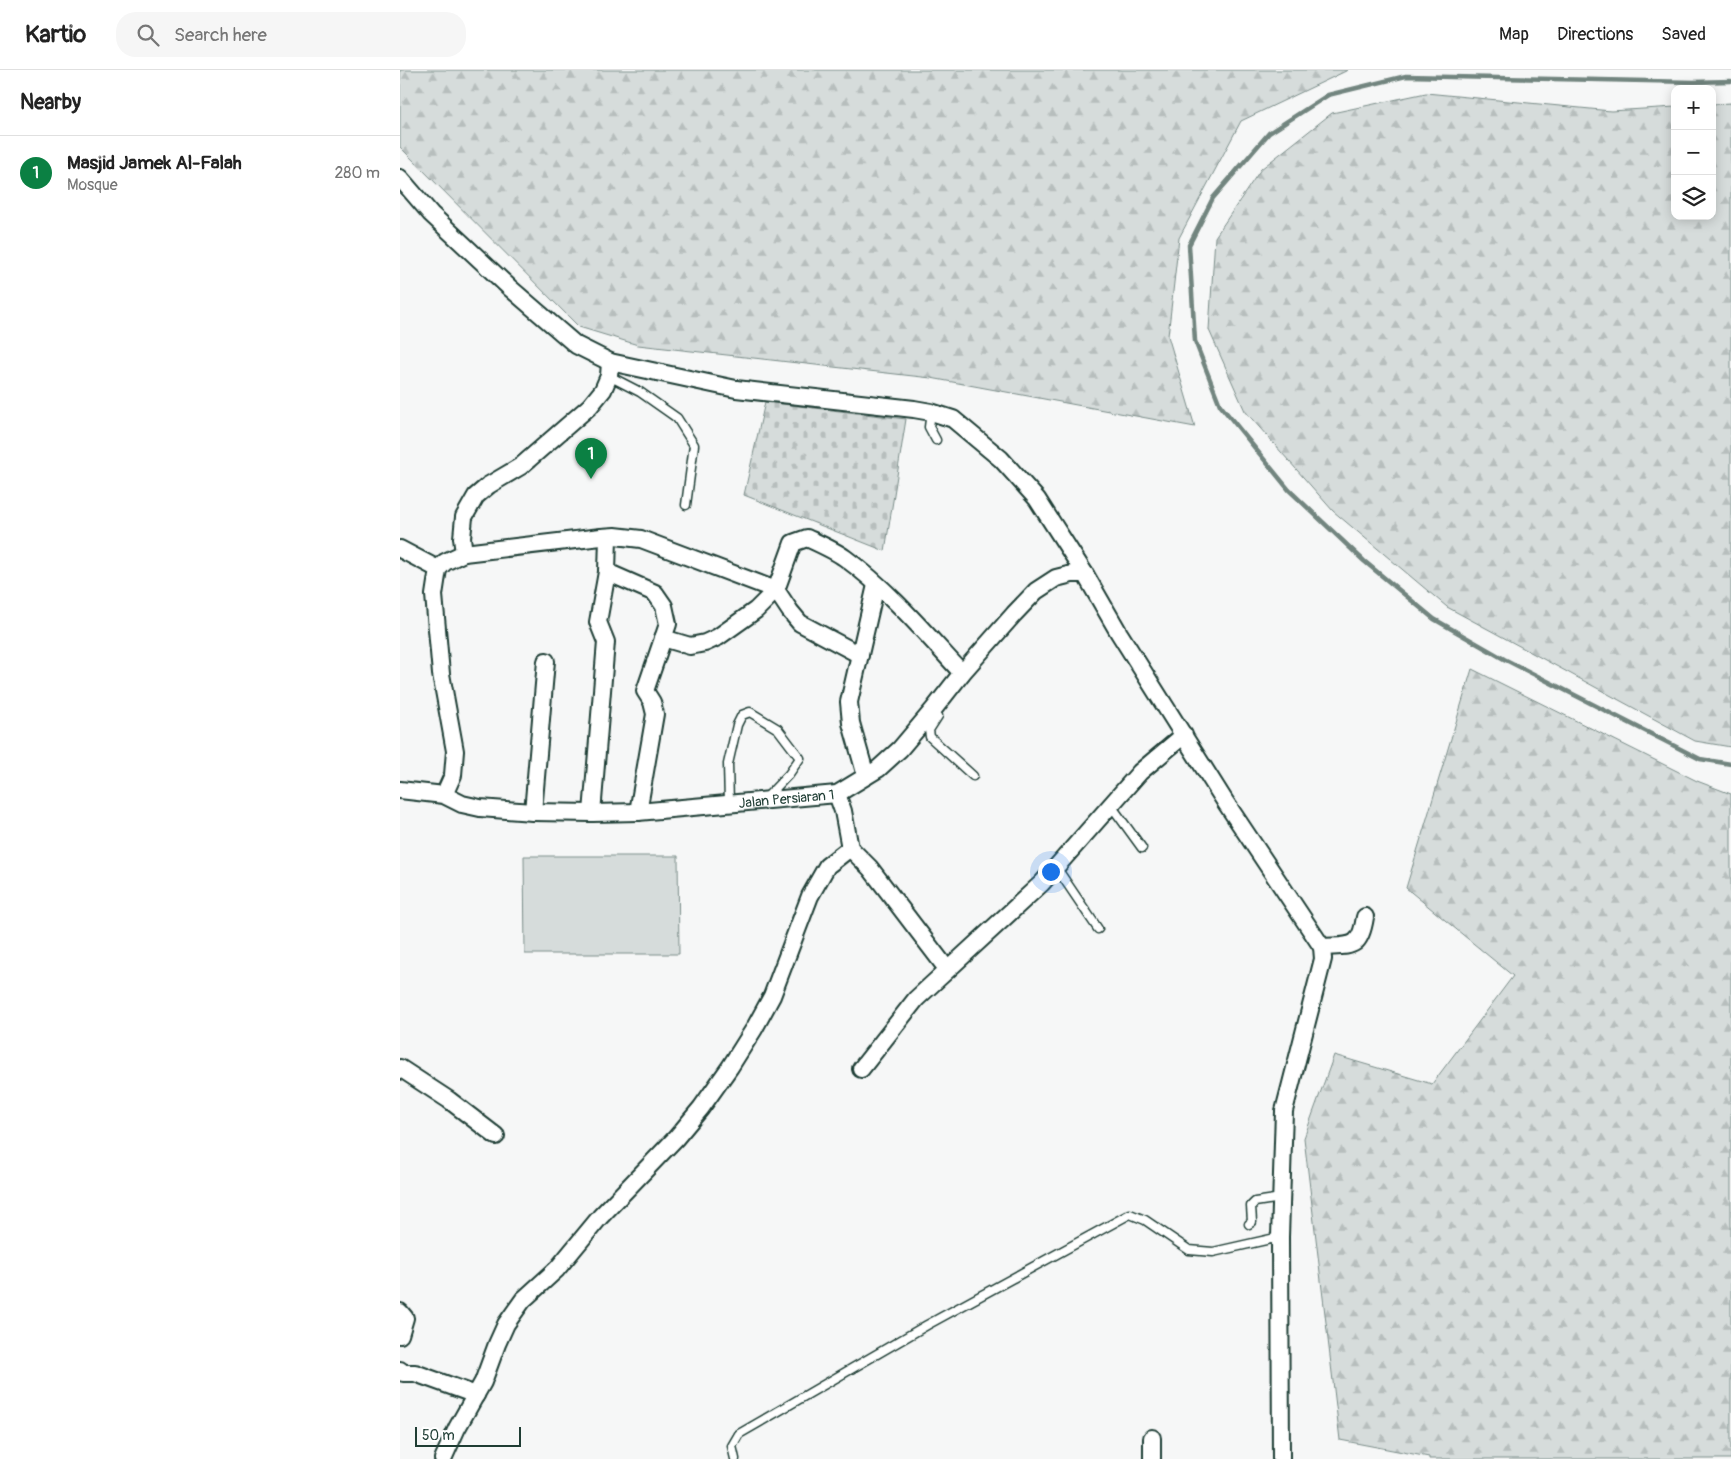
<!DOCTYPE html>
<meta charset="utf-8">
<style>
body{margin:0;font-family:Pangolin,sans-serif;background:#f6f6f6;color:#222}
.controls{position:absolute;right:15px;top:15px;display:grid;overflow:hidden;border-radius:10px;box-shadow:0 2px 12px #0003}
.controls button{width:45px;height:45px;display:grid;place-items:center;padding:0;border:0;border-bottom:1px solid #e0e0e0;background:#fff;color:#222;font:25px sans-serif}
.scale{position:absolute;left:15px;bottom:12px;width:106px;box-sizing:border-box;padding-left:5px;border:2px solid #1f3d34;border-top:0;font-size:14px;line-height:18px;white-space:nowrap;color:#1f3d34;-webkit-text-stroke:4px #fff;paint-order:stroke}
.you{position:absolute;left:650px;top:801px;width:18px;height:18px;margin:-12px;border:4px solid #fff;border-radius:50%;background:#1a73e8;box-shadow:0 0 0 8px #1a73e833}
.badge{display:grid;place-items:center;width:32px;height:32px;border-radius:50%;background:#0b8043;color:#fff;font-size:16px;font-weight:700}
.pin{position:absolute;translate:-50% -41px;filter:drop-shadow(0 1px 2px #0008)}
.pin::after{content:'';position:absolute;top:26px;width:18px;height:15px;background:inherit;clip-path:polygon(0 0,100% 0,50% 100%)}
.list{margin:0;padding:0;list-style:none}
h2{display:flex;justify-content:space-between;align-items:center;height:65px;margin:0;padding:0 20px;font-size:21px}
h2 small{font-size:16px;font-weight:400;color:#767676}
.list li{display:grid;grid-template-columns:32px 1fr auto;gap:15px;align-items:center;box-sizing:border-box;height:75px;padding:0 20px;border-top:1px solid #e0e0e0}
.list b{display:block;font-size:19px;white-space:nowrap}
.list p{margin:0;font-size:16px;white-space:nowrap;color:#767676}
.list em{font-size:16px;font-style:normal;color:#767676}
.icon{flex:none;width:28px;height:28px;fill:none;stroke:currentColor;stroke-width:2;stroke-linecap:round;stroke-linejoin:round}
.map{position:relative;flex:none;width:1331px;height:1389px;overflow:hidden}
header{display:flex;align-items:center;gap:30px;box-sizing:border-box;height:70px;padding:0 25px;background:#fff;border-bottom:1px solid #e0e0e0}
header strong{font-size:24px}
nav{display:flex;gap:28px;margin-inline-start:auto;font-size:18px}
.search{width:350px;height:45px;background:#f6f6f6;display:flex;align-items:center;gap:12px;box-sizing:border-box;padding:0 18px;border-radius:20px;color:#767676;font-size:19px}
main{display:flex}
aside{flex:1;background:#fff}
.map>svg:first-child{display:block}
.grass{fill:#d6dcdb;stroke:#7a8c88}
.forest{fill:url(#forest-firs);stroke:#7a8c88}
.cemetery{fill:url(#cemetery-stones);stroke:#7a8c88}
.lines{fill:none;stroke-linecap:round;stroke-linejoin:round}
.stream{stroke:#72857f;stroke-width:4.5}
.service-casing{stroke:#1f3d34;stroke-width:11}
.minor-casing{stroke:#1f3d34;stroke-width:20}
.service{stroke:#fff;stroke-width:8}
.minor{stroke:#fff;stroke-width:16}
.labels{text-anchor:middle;stroke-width:4.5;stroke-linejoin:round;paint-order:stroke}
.street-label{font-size:14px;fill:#1f3d34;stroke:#fff}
</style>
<header>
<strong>Kartio</strong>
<div class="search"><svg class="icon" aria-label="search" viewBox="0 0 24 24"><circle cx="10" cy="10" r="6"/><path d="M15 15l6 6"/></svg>Search here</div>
<nav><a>Map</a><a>Directions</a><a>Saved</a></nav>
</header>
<main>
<aside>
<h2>Nearby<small></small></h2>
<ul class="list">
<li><span class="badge">1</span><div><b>Masjid Jamek Al-Falah</b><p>Mosque</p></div><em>280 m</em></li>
</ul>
</aside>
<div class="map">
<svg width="1331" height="1389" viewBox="0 0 1331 1389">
<defs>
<pattern id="forest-firs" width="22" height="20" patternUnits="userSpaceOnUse" patternTransform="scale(1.25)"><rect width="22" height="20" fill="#d6dcdb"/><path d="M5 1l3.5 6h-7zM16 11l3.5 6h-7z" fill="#b7bebd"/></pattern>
<pattern id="cemetery-stones" width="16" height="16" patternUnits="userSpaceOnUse" patternTransform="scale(1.25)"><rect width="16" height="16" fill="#d6dcdb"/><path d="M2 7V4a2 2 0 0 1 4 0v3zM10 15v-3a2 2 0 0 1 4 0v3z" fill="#b7bebd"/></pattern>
</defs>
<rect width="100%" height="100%" fill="#f6f7f7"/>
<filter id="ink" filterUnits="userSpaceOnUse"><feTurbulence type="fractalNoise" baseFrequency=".02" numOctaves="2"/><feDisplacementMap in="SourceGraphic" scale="10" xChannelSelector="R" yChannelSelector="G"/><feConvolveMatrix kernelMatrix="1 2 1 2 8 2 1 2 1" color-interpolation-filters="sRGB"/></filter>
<g filter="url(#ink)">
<path class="grass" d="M 124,786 L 278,786 L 279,884 L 125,884 Z"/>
<path class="forest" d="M 0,0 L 948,0 L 841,51 L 779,168 L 768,266 L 795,357 L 531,308 L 238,275 L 179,257 L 0,77 Z
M 1026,23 L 1211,41 L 1275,37 L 1275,146 L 1312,146 L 1312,34 L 1331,33 L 1331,677 L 1295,671 L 1047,537 L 933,441 L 845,341 L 809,260 L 815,167 L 861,99 L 932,43 Z
M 1072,599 L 1297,711 L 1331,724 L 1331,1389 L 1029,1389 L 1029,1387 L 940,1370 L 904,1068 L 934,985 L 1032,1014 L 1113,906 L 1006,818 Z"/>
<path class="cemetery" d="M 365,332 L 506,349 L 485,481 L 344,425 Z"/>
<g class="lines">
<path class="stream" d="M 1331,11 L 1293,12 L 1006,6 L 928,25 L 869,63 L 813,128 L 789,175 L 795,271 L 820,335 L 889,420 L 964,491 L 1034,549 L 1104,589 L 1300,689 L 1331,694"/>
<defs>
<path id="service" d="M 209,306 L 240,322 L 277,348 L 294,375 L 286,435
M 531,342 L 529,357 L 536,370
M 538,646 L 529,660 L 530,667 L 573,706
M 329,733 L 328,694 L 337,655 L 342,645 L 350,642 L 378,659 L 400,688 L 389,704 L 366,728
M 710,734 L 742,778
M 656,797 L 698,859
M 849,1154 L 852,1152 L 851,1136 L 855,1132 L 881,1128
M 335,1389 L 332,1376 L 339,1364 L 527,1255 L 730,1144 L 745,1150 L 789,1180 L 813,1182 L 880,1167"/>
<g id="minor">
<path d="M 0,108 L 31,144 L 110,218 L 176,275 L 210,292 L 336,319 L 514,339 L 531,342 L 553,349 L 601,389 L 637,429 L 685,504 L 719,563 L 826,733 L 922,877 L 923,889 L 884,1041 L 880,1167 L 881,1389"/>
<path d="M 0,479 L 38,499"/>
<path d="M 64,483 L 201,467 L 215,466 L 241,469 L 376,520 L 390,541 L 400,553 L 460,585"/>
<path d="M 207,502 L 255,523 L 264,536 L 268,554 L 245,621 L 252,632 L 255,644 L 238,742"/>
<path d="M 263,568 L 290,576 L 305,573 L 318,567 L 356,540 L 376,520 L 393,473 L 407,468 C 420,474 434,480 445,488 C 489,520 525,563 562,603"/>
<path d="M 466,706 L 451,653 L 449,632 L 476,515"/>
<path id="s1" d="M 0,720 L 44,725 L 62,734 L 80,738 L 133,742 L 192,743 L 238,742 L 437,724 L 478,699 L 500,679 L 533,640 L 562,603 L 614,544 L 636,521 L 656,508 L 672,504 L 685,504"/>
<path d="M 437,724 L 443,741 L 450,778 L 470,798 L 547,899"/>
<path d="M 44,725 L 53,705 L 55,681 L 41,604 L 34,525 L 38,499 L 45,492 L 64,483 L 62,468 L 64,447 L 76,426 L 89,415 L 121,396 L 190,336 L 203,320 L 209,306 L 210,292"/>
<path d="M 133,742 L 146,591"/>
<path d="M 192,743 L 206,572 L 198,552 L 207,502 L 208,467"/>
<path d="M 922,877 C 951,875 960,880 965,847"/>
<path d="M 0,998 L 49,1030 L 96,1066"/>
<path d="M 461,999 L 516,929 L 642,813 L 740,702 L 784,665"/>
<path d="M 0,1242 L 5,1248 L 0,1265"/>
<path d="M 0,1300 L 3,1303 L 15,1303 L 76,1325"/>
<path d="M 752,1368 L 752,1389"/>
<path d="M 43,1389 L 57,1358 L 83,1312 L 97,1274 L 106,1254 L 123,1230 L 157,1199 L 200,1147 L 276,1068 L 301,1038 L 330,997 L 354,959 L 372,926 L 410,826 L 427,796 L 450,778"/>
</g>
</defs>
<use href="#service" class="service-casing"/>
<use href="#minor" class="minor-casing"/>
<use href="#service" class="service"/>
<use href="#minor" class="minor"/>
</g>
</g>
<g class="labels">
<g class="street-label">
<text dy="5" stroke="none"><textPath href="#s1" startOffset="390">Jalan Persiaran 1</textPath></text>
</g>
</g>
</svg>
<div class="controls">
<button>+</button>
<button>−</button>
<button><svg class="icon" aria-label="layers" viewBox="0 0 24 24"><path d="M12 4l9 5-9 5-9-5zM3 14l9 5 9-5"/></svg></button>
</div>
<div class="scale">50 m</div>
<div class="you"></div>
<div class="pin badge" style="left:191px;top:409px">1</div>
</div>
</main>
